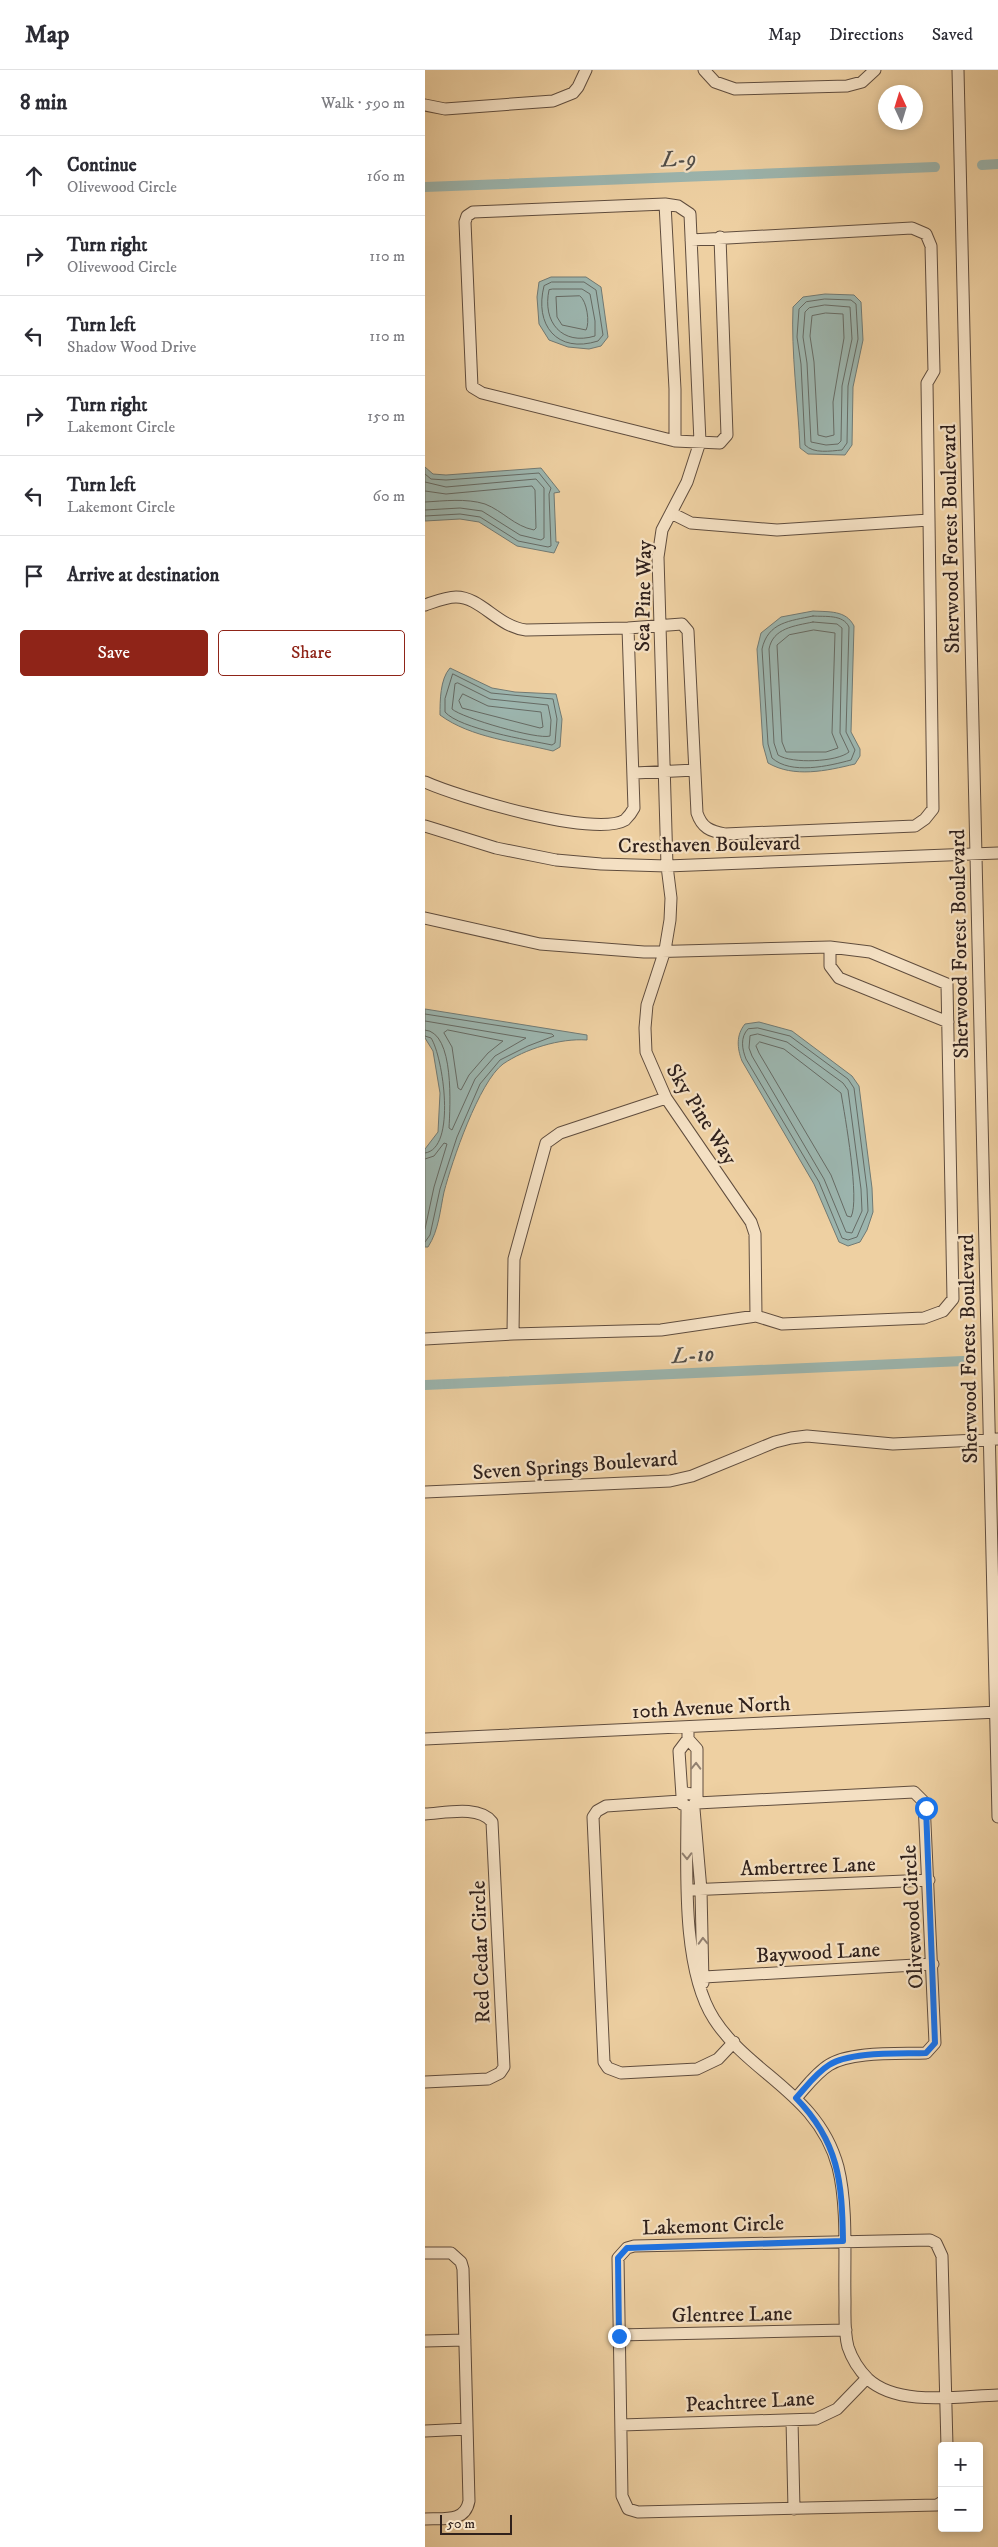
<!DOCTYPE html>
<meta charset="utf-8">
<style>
body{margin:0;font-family:"IM FELL DW Pica",serif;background:#f7f7f7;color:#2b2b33}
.controls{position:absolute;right:15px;bottom:15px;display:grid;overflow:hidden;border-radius:5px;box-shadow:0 2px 8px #0003}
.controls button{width:45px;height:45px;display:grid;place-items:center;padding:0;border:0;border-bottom:1px solid #e1e1e2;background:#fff;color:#2b2b33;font:25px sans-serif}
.compass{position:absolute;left:453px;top:15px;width:45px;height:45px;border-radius:50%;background:#fff;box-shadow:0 2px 8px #0003;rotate:356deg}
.scale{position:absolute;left:15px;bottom:12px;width:72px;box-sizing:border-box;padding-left:5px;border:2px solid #30211c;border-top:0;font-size:14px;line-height:18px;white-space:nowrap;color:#30211c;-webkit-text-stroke:4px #f4e0c3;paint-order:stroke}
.stop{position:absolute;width:15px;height:15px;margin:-11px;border:4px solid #1a73e8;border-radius:50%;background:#fff}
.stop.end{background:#1a73e8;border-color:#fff;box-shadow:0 1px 5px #0008}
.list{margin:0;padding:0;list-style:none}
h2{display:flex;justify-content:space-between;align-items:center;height:65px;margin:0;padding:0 20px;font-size:21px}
h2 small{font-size:16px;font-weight:400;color:#7c7c81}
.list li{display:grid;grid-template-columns:32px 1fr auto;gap:15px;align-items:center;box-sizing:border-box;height:80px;padding:0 20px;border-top:1px solid #e1e1e2}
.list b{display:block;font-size:19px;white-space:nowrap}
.list p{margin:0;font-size:16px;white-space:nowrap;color:#7c7c81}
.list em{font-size:16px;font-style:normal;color:#7c7c81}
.actions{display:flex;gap:10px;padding:15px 20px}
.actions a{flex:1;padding:11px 0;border:1px solid #8f2418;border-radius:5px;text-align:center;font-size:18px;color:#8f2418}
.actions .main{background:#8f2418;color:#fff}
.icon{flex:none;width:28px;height:28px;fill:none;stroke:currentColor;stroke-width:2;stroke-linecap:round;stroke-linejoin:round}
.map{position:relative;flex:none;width:573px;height:2477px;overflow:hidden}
header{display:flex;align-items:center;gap:30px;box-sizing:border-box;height:70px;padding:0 25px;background:#fff;border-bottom:1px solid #e1e1e2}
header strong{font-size:24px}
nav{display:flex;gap:28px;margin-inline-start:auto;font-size:18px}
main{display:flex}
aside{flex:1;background:#fff}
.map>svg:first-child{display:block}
.water{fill:#9cb5ae;stroke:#717a74}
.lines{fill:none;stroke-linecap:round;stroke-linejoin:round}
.shore{stroke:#666b65;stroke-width:1}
.canal{stroke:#9cb5ae;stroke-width:10}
.minor-casing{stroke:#604d3e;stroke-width:13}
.minor{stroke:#f4e0c3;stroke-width:11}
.oneway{stroke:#928070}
.route{stroke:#1a73e8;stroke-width:6}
.labels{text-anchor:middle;stroke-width:4.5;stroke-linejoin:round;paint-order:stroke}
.street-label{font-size:21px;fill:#30211c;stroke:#f4e0c3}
.water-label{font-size:22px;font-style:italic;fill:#504d48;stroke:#f4e0c3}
</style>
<header>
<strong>Map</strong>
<nav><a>Map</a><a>Directions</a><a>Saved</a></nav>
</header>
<main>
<aside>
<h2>8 min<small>Walk · 590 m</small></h2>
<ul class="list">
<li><svg class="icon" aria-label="ahead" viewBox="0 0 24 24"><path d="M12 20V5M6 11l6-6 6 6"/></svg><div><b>Continue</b><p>Olivewood Circle</p></div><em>160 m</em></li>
<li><svg class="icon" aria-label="right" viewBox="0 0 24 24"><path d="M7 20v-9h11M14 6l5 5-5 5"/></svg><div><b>Turn right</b><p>Olivewood Circle</p></div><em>110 m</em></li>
<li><svg class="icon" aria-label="left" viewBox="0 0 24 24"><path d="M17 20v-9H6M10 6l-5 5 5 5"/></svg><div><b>Turn left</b><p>Shadow Wood Drive</p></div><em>110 m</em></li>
<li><svg class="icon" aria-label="right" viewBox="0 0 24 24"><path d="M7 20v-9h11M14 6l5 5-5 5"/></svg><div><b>Turn right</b><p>Lakemont Circle</p></div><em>150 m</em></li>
<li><svg class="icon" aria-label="left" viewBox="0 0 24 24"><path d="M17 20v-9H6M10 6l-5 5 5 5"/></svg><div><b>Turn left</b><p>Lakemont Circle</p></div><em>60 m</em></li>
<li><svg class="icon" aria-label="arrive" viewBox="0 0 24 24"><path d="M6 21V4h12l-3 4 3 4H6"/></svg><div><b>Arrive at destination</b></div></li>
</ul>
<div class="actions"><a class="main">Save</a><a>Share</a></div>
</aside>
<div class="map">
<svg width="573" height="2477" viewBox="0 0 573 2477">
<rect width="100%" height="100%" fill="#eed0a2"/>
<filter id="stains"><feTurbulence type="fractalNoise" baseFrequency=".004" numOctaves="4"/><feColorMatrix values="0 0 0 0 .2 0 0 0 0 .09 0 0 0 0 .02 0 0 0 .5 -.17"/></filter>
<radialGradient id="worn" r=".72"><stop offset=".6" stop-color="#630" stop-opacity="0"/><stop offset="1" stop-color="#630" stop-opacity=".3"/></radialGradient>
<path class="water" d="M 126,207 L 161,207 L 176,217 L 183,267 L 176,276 L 164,279 L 143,277 L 124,270 L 114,254 L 112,227 L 114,212 Z
M 400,224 L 429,225 L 436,232 L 438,270 L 428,317 L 427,375 L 420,385 L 383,384 L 375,378 C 373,332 366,282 368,237 L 378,227 Z
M 0,397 L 8,404 L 21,405 L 116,398 L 135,422 L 129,423 L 131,472 L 134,472 L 129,483 L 92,476 L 54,452 L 35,449 L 0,451 Z
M 388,541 C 404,542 421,540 429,556 L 426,662 L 435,679 L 435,686 L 430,694 C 401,701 369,708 343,693 L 338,675 L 332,579 L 336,563 L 356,547 Z
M 25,598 L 67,618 L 90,622 L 131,624 L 137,649 L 135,677 L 128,681 C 92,672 46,668 15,645 C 15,631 15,609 25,598 Z
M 0,939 L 162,965 L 162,970 C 135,968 100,979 78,994 C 54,1012 27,1091 19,1122 C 15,1140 14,1160 3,1177 L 0,1177 L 0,1079 L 13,1062 L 15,1023 L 8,981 L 0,968 Z
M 334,952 L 367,961 L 427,1006 L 434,1016 L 447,1118 L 448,1142 L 442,1160 L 435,1172 L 423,1176 L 414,1172 L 389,1114 L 317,991 C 312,978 311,965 320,954 Z"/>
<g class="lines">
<path class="shore" d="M 127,212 L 159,212 L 171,220 L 178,265 L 173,271 C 132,284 109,255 119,216 Z
M 128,219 L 157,219 L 165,224 L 170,251 L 170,266 C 137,276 117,252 124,220 Z
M 155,226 C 162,231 165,253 161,260 L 137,255 L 132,247 L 131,227 Z
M 400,229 L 426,230 L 431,234 L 433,269 L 423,316 L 422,373 L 417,380 C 405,381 389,384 380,375 L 376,294 L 372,267 L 374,239 L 381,232 Z
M 400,235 L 425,237 L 427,269 L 417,316 L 416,371 L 413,374 L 401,375 L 386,372 L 382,293 L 378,267 L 380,242 L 384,238 Z
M 401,243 L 418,244 L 419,268 L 408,332 L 409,365 L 401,367 L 393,365 L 389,292 L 385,266 L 387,246 Z
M 0,404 L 6,409 L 21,410 L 114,403 L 126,418 L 124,424 L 126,476 L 123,477 L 93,471 L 55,447 L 35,444 L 0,446
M 0,412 L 21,417 L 111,409 L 119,418 L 119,468 L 116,470 L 95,465 L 57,441 L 35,438 L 0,440
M 0,421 L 21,424 L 107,416 L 110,420 L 111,458 L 109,460 C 89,456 78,441 60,434 C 41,428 19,431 0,432
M 388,546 C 400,547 418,544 424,557 L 421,662 L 430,680 L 426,690 C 404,696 366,705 347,688 L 343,674 L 337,579 C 343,552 365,551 388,546 Z
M 388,552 L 412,554 L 417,558 L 415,663 L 424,682 C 412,692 367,694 353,685 L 349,673 L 344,579 C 348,558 369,556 388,552 Z
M 389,560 L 410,563 L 407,663 L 413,678 L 401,682 L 361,682 L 357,672 L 352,575 L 364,565 Z
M 28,604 L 66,623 L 128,629 L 132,649 L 130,673 L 127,675 C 103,670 35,659 20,642 L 20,629 Z
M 33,613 L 65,629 L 123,635 L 126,650 L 125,666 C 113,670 37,648 27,639 L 30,614 Z
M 38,624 L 63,636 L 116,642 L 118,657 L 115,658 L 37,638 L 34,631 Z
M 0,944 L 127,964 L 129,966 L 103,976 L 75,990 L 55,1014 L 32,1067 L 15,1119 L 5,1165 L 0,1172
M 0,951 L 101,968 L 70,986 L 50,1009 L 27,1060 L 24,1058 C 25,1038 30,962 0,960
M 333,958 L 365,966 L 423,1009 L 429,1018 L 442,1119 L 443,1141 L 432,1167 L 423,1170 L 417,1168 L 394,1112 L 321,989 C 317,979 315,967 323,959 Z
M 23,960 L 78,971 L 63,983 L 44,1005 L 36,1020 L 33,1018 L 27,977 L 19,963 Z
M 333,964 L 362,972 L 418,1013 L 423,1020 L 436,1119 L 437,1141 L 427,1163 L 421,1162 L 399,1109 L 327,986 L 324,978 L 325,966 Z
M 0,966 L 6,968 C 18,986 32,1079 0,1083
M 335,972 L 359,979 L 416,1023 C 420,1046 435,1130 426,1147 L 422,1146 L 406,1105 L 334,983 L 331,976 Z
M 0,1089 L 9,1086 L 19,1073 L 22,1074 L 9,1117 L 0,1159"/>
<path class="canal" d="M 557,95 L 573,94
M 0,117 L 510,97
M 0,1315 L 538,1291"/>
<defs>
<path id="minor" d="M 279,0 L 290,12 L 310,19 L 422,16 L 437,12 L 450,0
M 533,0 L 573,1747
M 0,35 L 20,39 L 128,31 L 148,23 L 153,17 L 161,0
M 240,134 L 253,136 L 265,144 L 275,372 L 262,412 L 237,460 L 233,487 L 242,796 L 246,828 L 245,850 L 240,880 L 222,935 L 220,958 L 221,982 L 241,1028 L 326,1152 L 330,1164 L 331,1246
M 250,371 L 250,319 L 240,134 L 48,142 L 42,146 L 40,152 L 47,317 L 57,323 L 250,371 L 295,373 L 302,365 L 295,167
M 246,443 L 266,453 L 352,460 L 504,450 L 502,313 L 509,301 L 506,176 L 501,164 L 487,158 L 266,170
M 0,535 C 9,532 21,527 31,527 C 56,527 73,557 101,560 L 203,558 L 257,554 L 263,561 L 272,743 C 277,758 285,761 300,764 L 490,756 L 500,749 L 508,739 L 504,450
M 210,703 L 270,700
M 0,712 C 33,727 170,768 200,750 C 203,747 207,742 209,738 L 203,558
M 0,756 L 71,778 L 131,790 L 176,794 L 242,796 L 573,783
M 0,848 L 115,874 L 219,882 L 405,877 L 445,882 L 522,914 L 528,1229 L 518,1241 L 499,1248 L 357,1254 L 331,1246 L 236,1260 L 88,1264 L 0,1269
M 405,877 L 405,896 L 414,908 L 523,952
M 88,1264 L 89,1189 L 121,1073 L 135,1063 L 241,1028
M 0,1422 L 245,1411 L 267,1406 L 350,1372 L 366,1368 L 382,1366 L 468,1374 L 573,1369
M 0,1669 L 573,1642
M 263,1669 L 272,1679 L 272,1730 L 266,1738 L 257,1734 L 257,1726 L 261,1723 L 271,1725
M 257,1726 L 254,1681 L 263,1669 L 263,1663
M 256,1731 L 181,1736 L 172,1741 L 168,1747 L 179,1992 L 183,1998 L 196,2003 L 272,1999 L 293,1989 L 309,1972
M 272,1733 L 489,1722 L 499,1732 L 510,1973 L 501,1983 C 474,1984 426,1981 404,1995 C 391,2003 381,2017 371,2028
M 262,1738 C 262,1797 256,1898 289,1949 C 325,2005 393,2023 413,2097 C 423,2137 419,2189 420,2231 C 420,2246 419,2262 423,2277 C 427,2289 434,2300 443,2309 C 473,2337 535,2326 573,2325
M 269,1739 L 276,1820 L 278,1913
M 0,1744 C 20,1743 54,1735 67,1752 L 79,1997 L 75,2003 L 63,2009 L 0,2012
M 263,1820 L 504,1810
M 279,1907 L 508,1894
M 0,2183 L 26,2183 L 36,2192 L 38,2199 L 44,2431 C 40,2453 18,2448 0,2449
M 193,2265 L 421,2260
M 0,2271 L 40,2270
M 367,2350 L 369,2439
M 196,2355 L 391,2349 L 412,2339 L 442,2308
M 0,2361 L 42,2359
M 517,2432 L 512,2435 L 213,2442 L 203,2439 L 197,2426 L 193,2188 L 202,2178 L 209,2176 L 505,2170 L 511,2173 L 517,2186 L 522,2376"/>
</defs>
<use href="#minor" class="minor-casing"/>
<use href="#minor" class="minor"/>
</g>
<defs><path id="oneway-chevron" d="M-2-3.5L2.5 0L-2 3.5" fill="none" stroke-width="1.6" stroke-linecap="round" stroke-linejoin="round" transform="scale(1.25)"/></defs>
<g class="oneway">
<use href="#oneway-chevron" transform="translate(271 1696) rotate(-89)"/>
<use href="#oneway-chevron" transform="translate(262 1786) rotate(89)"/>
<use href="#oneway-chevron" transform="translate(278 1871) rotate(-92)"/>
</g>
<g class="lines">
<path class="route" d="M 194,2266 L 193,2188 L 202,2178 L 418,2171 C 417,2112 414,2072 371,2028 C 381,2017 391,2003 404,1995 C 426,1981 475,1984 501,1983 L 510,1973 L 501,1738"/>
</g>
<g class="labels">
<g class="street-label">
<text transform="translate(525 469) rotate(-91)" y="7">Sherwood Forest Boulevard</text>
<text transform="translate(218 526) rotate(-89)" y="7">Sea Pine Way</text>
<text transform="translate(284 774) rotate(-1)" y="7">Cresthaven Boulevard</text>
<text transform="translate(534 874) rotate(-91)" y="7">Sherwood Forest Boulevard</text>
<text transform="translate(277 1044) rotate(58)" y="7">Sky Pine Way</text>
<text transform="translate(543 1279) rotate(-91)" y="7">Sherwood Forest Boulevard</text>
<text transform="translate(150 1395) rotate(-4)" y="7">Seven Springs Boulevard</text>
<text transform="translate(286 1637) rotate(-3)" y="7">10th Avenue North</text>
<text transform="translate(383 1796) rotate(-2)" y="7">Ambertree Lane</text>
<text transform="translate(487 1847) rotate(-93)" y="7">Olivewood Circle</text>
<text transform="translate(55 1882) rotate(-92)" y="7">Red Cedar Circle</text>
<text transform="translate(393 1882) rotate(-3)" y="7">Baywood Lane</text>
<text transform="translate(288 2155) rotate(-2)" y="7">Lakemont Circle</text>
<text transform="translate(307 2244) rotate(-1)" y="7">Glentree Lane</text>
<text transform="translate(325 2331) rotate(-3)" y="7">Peachtree Lane</text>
</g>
<g class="water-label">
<text transform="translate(254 88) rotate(-2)" y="8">L-9</text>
<text transform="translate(268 1284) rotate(-3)" y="8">L-10</text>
</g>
</g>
<rect width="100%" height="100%" filter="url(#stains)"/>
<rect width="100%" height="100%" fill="url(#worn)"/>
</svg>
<div class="controls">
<button>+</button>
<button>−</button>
</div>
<svg class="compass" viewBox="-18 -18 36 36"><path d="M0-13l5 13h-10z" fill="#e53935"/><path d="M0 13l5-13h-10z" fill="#7c7c81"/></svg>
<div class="scale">50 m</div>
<div class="stop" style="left:501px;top:1738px"></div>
<div class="stop end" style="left:194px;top:2266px"></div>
</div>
</main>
